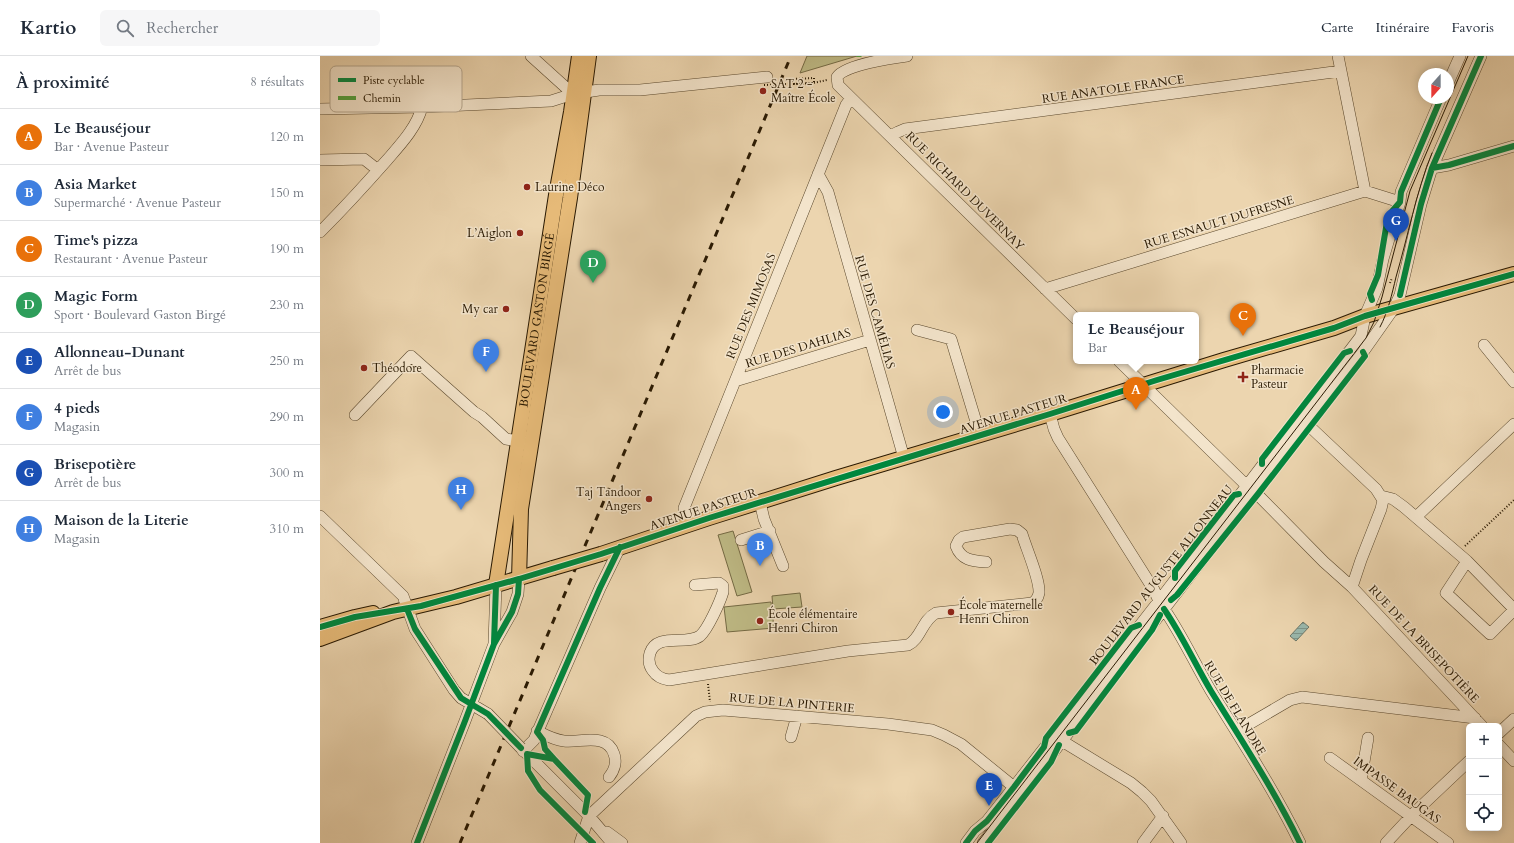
<!DOCTYPE html>
<html lang="fr">
<meta charset="utf-8">
<style>
body{margin:0;font-family:Cardo,serif;background:#f6f6f7;color:#1f2937}
.controls{position:absolute;right:12px;bottom:12px;display:grid;overflow:hidden;border-radius:6px;box-shadow:0 2px 10px #0003}
.controls button{width:36px;height:36px;display:grid;place-items:center;padding:0;border:0;border-bottom:1px solid #e0e1e3;background:#fff;color:#1f2937;font:20px sans-serif}
.compass{position:absolute;left:1098px;top:12px;width:36px;height:36px;border-radius:50%;background:#fff;box-shadow:0 2px 10px #0003;rotate:201deg}
.you{position:absolute;left:623px;top:356px;width:14px;height:14px;margin:-10px;border:3px solid #fff;border-radius:50%;background:#1a73e8;box-shadow:0 0 0 6px #1a73e833}
.badge{display:grid;place-items:center;width:26px;height:26px;border-radius:50%;background:#8f2418;color:#fff;font-size:13px;font-weight:700}
.pin{position:absolute;translate:-50% -33px;filter:drop-shadow(0 1px 2px #0008)}
.pin::after{content:'';position:absolute;top:21px;width:14px;height:12px;background:inherit;clip-path:polygon(0 0,100% 0,50% 100%)}
.popup{position:absolute;left:753px;top:256px;width:126px;height:52px;box-sizing:border-box;display:grid;place-content:center;border-radius:6px;background:#fff;filter:drop-shadow(0 1px 3px #0005);font-size:13px;white-space:nowrap;color:#747a83}
.popup b{font-size:15px;color:#1f2937}
.popup::after{content:'';position:absolute;left:50%;top:100%;margin-left:-8px;border:8px solid transparent;border-top-color:#fff}
.list{margin:0;padding:0;list-style:none}
h2{display:flex;justify-content:space-between;align-items:center;height:52px;margin:0;padding:0 16px;font-size:17px}
h2 small{font-size:13px;font-weight:400;color:#747a83}
.list li{display:grid;grid-template-columns:26px 1fr auto;gap:12px;align-items:center;box-sizing:border-box;height:56px;padding:0 16px;border-top:1px solid #e0e1e3}
.list b{display:block;font-size:15px;white-space:nowrap}
.list p{margin:0;font-size:13px;white-space:nowrap;color:#747a83}
.list em{font-size:13px;font-style:normal;color:#747a83}
.icon{flex:none;width:22px;height:22px;fill:none;stroke:currentColor;stroke-width:2;stroke-linecap:round;stroke-linejoin:round}
.map{position:relative;flex:none;width:1194px;height:787px;overflow:hidden}
header{display:flex;align-items:center;gap:24px;box-sizing:border-box;height:56px;padding:0 20px;background:#fff;border-bottom:1px solid #e0e1e3}
header strong{font-size:19px}
nav{display:flex;gap:22px;margin-inline-start:auto;font-size:14px}
.search{width:280px;height:36px;background:#f6f6f7;display:flex;align-items:center;gap:10px;box-sizing:border-box;padding:0 14px;border-radius:6px;color:#747a83;font-size:15px}
main{display:flex}
aside{flex:1;background:#fff}
.map>svg:first-child{display:block}
.green{fill:#bfbb86;stroke:#746a44}
.water{fill:url(#water-rules);stroke:#6c7869}
.lines{fill:none;stroke-linecap:round;stroke-linejoin:round}
.minor-casing{stroke:#5a482d;stroke-width:12}
.major-casing{stroke:#291902;stroke-width:16}
.path{stroke:#291902;stroke-width:2;stroke-dasharray:1 2;stroke-linecap:butt}
.minor{stroke:#f3e4cb;stroke-width:11}
.major{stroke:#e6ba78;stroke-width:14}
.tram{stroke:#291902;stroke-width:1}
.rail{stroke:#291902;stroke-width:3;stroke-dasharray:7 7;stroke-linecap:butt}
.minor-bridge-casing{stroke:#5a482d;stroke-width:12;stroke-linecap:butt}
.major-bridge-casing{stroke:#291902;stroke-width:16;stroke-linecap:butt}
.path-bridge{stroke:#291902;stroke-width:2;stroke-dasharray:1 2;stroke-linecap:butt}
.minor-bridge{stroke:#f3e4cb;stroke-width:11}
.major-bridge{stroke:#e6ba78;stroke-width:14}
.quiet{stroke:#51a13d;stroke-width:5;stroke-dasharray:10 5;stroke-linecap:butt}
.cycleway-casing{stroke:#f3e4cb;stroke-width:8}
.cycleway{stroke:#00873e;stroke-width:6}
.poi-dot{fill:#8f2418;stroke:#f3e4cb;stroke-width:1.5}
.labels{text-anchor:middle;stroke-width:3;stroke-linejoin:round;paint-order:stroke}
.poi-label{font-size:12px;fill:#291902;stroke:#f3e4cb;text-anchor:start}
.street-label{font-size:12px;fill:#291902;stroke:#f3e4cb}
.key{fill:#f3e4cb;stroke:#b6a78f;stroke-width:1}
.key-label{font-size:11px;fill:#291902}
</style>
<header>
<strong>Kartio</strong>
<div class="search"><svg class="icon" aria-label="search" viewBox="0 0 24 24"><circle cx="10" cy="10" r="6"/><path d="M15 15l6 6"/></svg>Rechercher</div>
<nav><a>Carte</a><a>Itinéraire</a><a>Favoris</a></nav>
</header>
<main>
<aside>
<h2>À proximité<small>8 résultats</small></h2>
<ul class="list">
<li><span class="badge" style="background:#e8710a">A</span><div><b>Le Beauséjour</b><p>Bar · Avenue Pasteur</p></div><em>120 m</em></li>
<li><span class="badge" style="background:#3f7fe0">B</span><div><b>Asia Market</b><p>Supermarché · Avenue Pasteur</p></div><em>150 m</em></li>
<li><span class="badge" style="background:#e8710a">C</span><div><b>Time's pizza</b><p>Restaurant · Avenue Pasteur</p></div><em>190 m</em></li>
<li><span class="badge" style="background:#2e9e5b">D</span><div><b>Magic Form</b><p>Sport · Boulevard Gaston Birgé</p></div><em>230 m</em></li>
<li><span class="badge" style="background:#1a4fb4">E</span><div><b>Allonneau-Dunant</b><p>Arrêt de bus</p></div><em>250 m</em></li>
<li><span class="badge" style="background:#3f7fe0">F</span><div><b>4 pieds</b><p>Magasin</p></div><em>290 m</em></li>
<li><span class="badge" style="background:#1a4fb4">G</span><div><b>Brisepotière</b><p>Arrêt de bus</p></div><em>300 m</em></li>
<li><span class="badge" style="background:#3f7fe0">H</span><div><b>Maison de la Literie</b><p>Magasin</p></div><em>310 m</em></li>
</ul>
</aside>
<div class="map">
<svg width="1194" height="787" viewBox="0 0 1194 787">
<defs>
<pattern id="water-rules" width="6" height="5" patternUnits="userSpaceOnUse"><rect width="6" height="5" fill="#99b8ad"/><path d="M0 2.5h6" fill="none" stroke="#7d958b"/></pattern>
</defs>
<rect width="100%" height="100%" fill="#ecd5af"/>
<filter id="stains"><feTurbulence type="fractalNoise" baseFrequency=".005" numOctaves="4"/><feColorMatrix values="0 0 0 0 .2 0 0 0 0 .09 0 0 0 0 .02 0 0 0 .5 -.17"/></filter>
<radialGradient id="worn" r=".72"><stop offset=".6" stop-color="#630" stop-opacity="0"/><stop offset="1" stop-color="#630" stop-opacity=".3"/></radialGradient>
<path class="green" d="M 487,0 L 537,0 L 480,17 Z
M 413,475 L 432,536 L 417,540 L 398,479 Z
M 480,537 L 482,551 L 453,553 L 452,540 Z
M 451,546 L 454,572 L 407,576 L 404,551 Z"/>
<path class="water" d="M 983,566 L 989,571 L 976,585 L 970,580 Z"/>
<g class="lines">
<defs>
<path id="minor" d="M 211,0 L 253,38
M 587,0 C 572,2 525,9 517,21 L 518,29 L 756,263
M 1018,0 L 1045,135
M 1128,27 L 1140,0
M 0,53 L 102,51 L 231,45 L 253,38 L 279,34 L 320,34 L 447,21
M 570,80 L 578,76 L 585,73 L 1021,15
M 0,104 L 44,103 L 58,114
M 1112,112 L 1129,109 L 1194,90
M 498,118 L 508,136 L 584,402
M 0,176 C 23,153 45,129 67,104 C 80,89 97,71 102,51
M 725,233 L 1045,135 L 1080,146
M 597,274 L 631,283 L 660,379
M 1164,289 L 1194,326
M 799,305 L 926,429
M 415,325 L 550,284
M 730,358 L 734,373 L 738,382 L 834,534 L 839,545
M 35,359 L 91,300 L 154,356 L 162,361 L 186,383 L 205,386
M 987,368 L 1056,433 L 1063,444 L 1061,453 L 1041,504 L 1032,531 L 1162,670
M 935,436 L 1004,506 L 1032,531
M 1061,440 L 1073,443 L 1084,451 L 1147,505 L 1194,553
M 440,446 L 444,463 L 463,510
M 0,460 L 83,540 L 95,573 L 134,634 L 141,642 L 168,658
M 1096,461 L 1194,368
M 368,469 L 364,452 L 526,49 L 531,42
M 421,484 L 450,475
M 1147,505 L 1126,537 L 1170,578 L 1194,554
M 375,529 L 399,527 L 403,530 L 403,536 C 400,546 388,573 380,580 C 366,590 337,576 330,597 C 328,604 329,610 333,615 C 337,621 342,623 349,624 L 528,595 L 588,589 C 601,583 602,564 616,557 L 712,547 C 716,545 718,542 719,537 C 720,523 706,492 702,478 L 697,474 L 690,473 L 643,481 L 639,484 L 636,490 C 641,504 652,505 666,506
M 844,553 C 862,579 875,608 891,635 C 922,685 954,734 980,787
M 174,587 L 176,529
M 217,675 C 225,679 234,684 244,685 C 260,687 287,676 294,698 C 297,706 294,715 289,721
M 917,675 L 970,644 L 982,641 L 1155,662
M 1179,677 L 1194,663
M 471,681 L 477,660
M 742,685 L 811,727 L 822,736 L 831,745 L 861,787
M 1179,689 L 1194,705
M 201,692 L 269,760 L 292,787
M 203,695 L 214,684 L 280,532 L 300,491
M 1010,702 L 1128,787
M 1041,724 L 1048,682
M 287,776 L 302,787
M 97,787 L 145,665 L 174,588 L 192,556 L 198,538 L 199,523
M 260,787 L 269,760 L 376,660 L 385,656 L 403,654 L 568,668 L 612,674 L 624,679 L 641,688 L 694,731
M 646,787 L 655,775 L 667,765 L 690,736 L 839,545 L 1041,280 L 1045,260 L 1057,232 L 1063,203 L 1080,146 L 1081,136 L 1121,42
M 663,787 L 1043,296 L 1074,252 L 1080,239 L 1101,148 L 1112,112 L 1161,0
M 823,787 L 843,760
M 1066,787 L 1094,757 L 1149,705"/>
<g id="major">
<path d="M 281,498 L 389,462 L 516,422 L 730,358 L 904,304 L 1014,272 L 1045,260 L 1194,218"/>
<path d="M 199,523 L 201,453 L 250,142 L 269,0"/>
<path id="s1" d="M 176,529 L 236,139 L 251,56 L 259,0"/>
<path d="M 0,571 L 35,561 L 53,557"/>
<path d="M 0,583 L 73,556 L 136,541 L 233,512"/>
</g>
</defs>
<use href="#minor" class="minor-casing"/>
<use href="#major" class="major-casing"/>
<path class="path" d="M 473,25 L 473,28 L 493,27 L 507,24
M 1070,227 L 1072,222
M 1145,490 L 1194,444
M 388,628 L 390,646"/>
<use href="#minor" class="minor"/>
<use href="#major" class="major"/>
<path class="tram" d="M 1060,271 C 1068,256 1072,238 1076,221 C 1088,180 1096,137 1112,97
M 657,787 L 1046,282 L 1054,266 L 1062,241 L 1090,135 L 1148,0"/>
<path class="rail" d="M 140,787 L 471,0"/>
<defs>
<path id="minor-bridge" d="M 168,658 L 201,692"/>
<path id="major-bridge" d="M 233,512 L 281,498"/>
</defs>
<use href="#minor-bridge" class="minor-bridge-casing"/>
<use href="#major-bridge" class="major-bridge-casing"/>
<path class="path-bridge" d="M 444,29 L 494,27 L 494,22 L 473,23 L 473,25"/>
<use href="#minor-bridge" class="minor-bridge"/>
<use href="#major-bridge" class="major-bridge"/>
<path class="quiet" d="M 539,0 L 539,1"/>
<defs>
<path id="cycleway" d="M 1112,112 L 1129,109 L 1194,90
M 1080,239 L 1101,148 L 1112,112 L 1161,0
M 1052,244 L 1050,238 L 1058,219 L 1068,160 L 1080,146 L 1081,136 L 1121,42
M 942,408 L 942,403 L 1024,297 L 1030,295
M 855,522 L 855,515 L 914,439 L 919,438
M 851,544 L 857,539 L 938,438 L 1045,300 L 1043,296
M 87,553 L 95,573 L 141,642 L 168,658 L 201,692
M 844,553 C 862,579 875,608 891,635 C 922,685 954,734 980,787
M 0,571 L 35,561 L 101,550 L 199,523 L 281,498 L 389,462 L 730,358 L 837,324 L 1014,272 L 1045,260 L 1194,218
M 174,587 L 176,529
M 749,677 L 756,675 L 832,574 L 840,559
M 234,703 L 225,693 L 223,684 L 217,676 L 280,532 L 300,491
M 265,756 L 268,739 L 234,703 L 207,698 L 208,715 L 220,734 L 273,787
M 97,787 L 145,665 L 174,588 L 192,556 L 198,538 L 199,523
M 646,787 L 655,775 L 667,765 L 694,731 L 724,691 L 726,682 L 811,572 L 819,569
M 668,787 L 731,706 L 739,689"/>
</defs>
<use href="#cycleway" class="cycleway-casing"/>
<use href="#cycleway" class="cycleway"/>
</g>
<g class="poi-dot">
<circle cx="443" cy="35" r="4"/>
<circle cx="207" cy="131" r="4"/>
<circle cx="200" cy="177" r="4"/>
<circle cx="186" cy="253" r="4"/>
<circle cx="44" cy="312" r="4"/>
<path d="M921 315h4v4h4v4h-4v4h-4v-4h-4v-4h4z"/>
<circle cx="329" cy="443" r="4"/>
<circle cx="631" cy="556" r="4"/>
<circle cx="440" cy="565" r="4"/>
</g>
<g class="labels">
<g class="poi-label">
<text x="451" y="32">SAT 2 -<tspan x="451" dy="14">Maître École</tspan></text>
<text x="215" y="135">Laurine Déco</text>
<text x="192" y="181" text-anchor="end">L’Aiglon</text>
<text x="178" y="257" text-anchor="end">My car</text>
<text x="52" y="316">Théodore</text>
<text x="931" y="318">Pharmacie<tspan x="931" dy="14">Pasteur</tspan></text>
<text x="321" y="440" text-anchor="end">Taj Tandoor<tspan x="321" dy="14">Angers</tspan></text>
<text x="639" y="553">École maternelle<tspan x="639" dy="14">Henri Chiron</tspan></text>
<text x="448" y="562">École élémentaire<tspan x="448" dy="14">Henri Chiron</tspan></text>
</g>
<g class="street-label">
<text transform="translate(793 33) rotate(-8)" y="4">RUE ANATOLE FRANCE</text>
<text transform="translate(645 135) rotate(45)" y="4">RUE RICHARD DUVERNAY</text>
<text transform="translate(899 166) rotate(-17)" y="4">RUE ESNAULT DUFRESNE</text>
<text transform="translate(431 250) rotate(-68)" y="4">RUE DES MIMOSAS</text>
<text transform="translate(555 256) rotate(74)" y="4">RUE DES CAMÉLIAS</text>
<text dy="4" stroke="none"><textPath href="#s1" startOffset="268">BOULEVARD GASTON BIRGÉ</textPath></text>
<text transform="translate(478 292) rotate(-17)" y="4">RUE DES DAHLIAS</text>
<text transform="translate(693 358) rotate(-17)" y="4">AVENUE PASTEUR</text>
<text transform="translate(383 453) rotate(-18)" y="4">AVENUE PASTEUR</text>
<text transform="translate(841 519) rotate(-52)" y="4">BOULEVARD AUGUSTE ALLONNEAU</text>
<text transform="translate(1104 588) rotate(47)" y="4">RUE DE LA BRISEPOTIÈRE</text>
<text transform="translate(472 647) rotate(5)" y="4">RUE DE LA PINTERIE</text>
<text transform="translate(915 652) rotate(59)" y="4">RUE DE FLANDRE</text>
<text transform="translate(1077 734) rotate(36)" y="4">IMPASSE BAUGAS</text>
</g>
</g>
<rect x="10" y="10" width="132" height="46" rx="6" class="key"/>
<rect x="18" y="22" width="18" height="4" fill="#00873e"/>
<rect x="18" y="40" width="18" height="4" fill="#51a13d"/>
<g class="key-label">
<text x="43" y="28">Piste cyclable</text>
<text x="43" y="46">Chemin</text>
</g>
<rect width="100%" height="100%" filter="url(#stains)"/>
<rect width="100%" height="100%" fill="url(#worn)"/>
</svg>
<div class="controls">
<button>+</button>
<button>−</button>
<button><svg class="icon" aria-label="locate" viewBox="0 0 24 24"><circle cx="12" cy="12" r="6"/><path d="M12 2v4M12 18v4M2 12h4M18 12h4"/></svg></button>
</div>
<svg class="compass" viewBox="-18 -18 36 36"><path d="M0-13l5 13h-10z" fill="#e53935"/><path d="M0 13l5-13h-10z" fill="#747a83"/></svg>
<div class="you"></div>
<div class="pin badge" style="left:816px;top:354px;background:#e8710a">A</div>
<div class="popup"><b>Le Beauséjour</b>Bar</div>
<div class="pin badge" style="left:440px;top:510px;background:#3f7fe0">B</div>
<div class="pin badge" style="left:923px;top:280px;background:#e8710a">C</div>
<div class="pin badge" style="left:273px;top:227px;background:#2e9e5b">D</div>
<div class="pin badge" style="left:669px;top:750px;background:#1a4fb4">E</div>
<div class="pin badge" style="left:166px;top:316px;background:#3f7fe0">F</div>
<div class="pin badge" style="left:1076px;top:185px;background:#1a4fb4">G</div>
<div class="pin badge" style="left:141px;top:454px;background:#3f7fe0">H</div>
</div>
</main>
